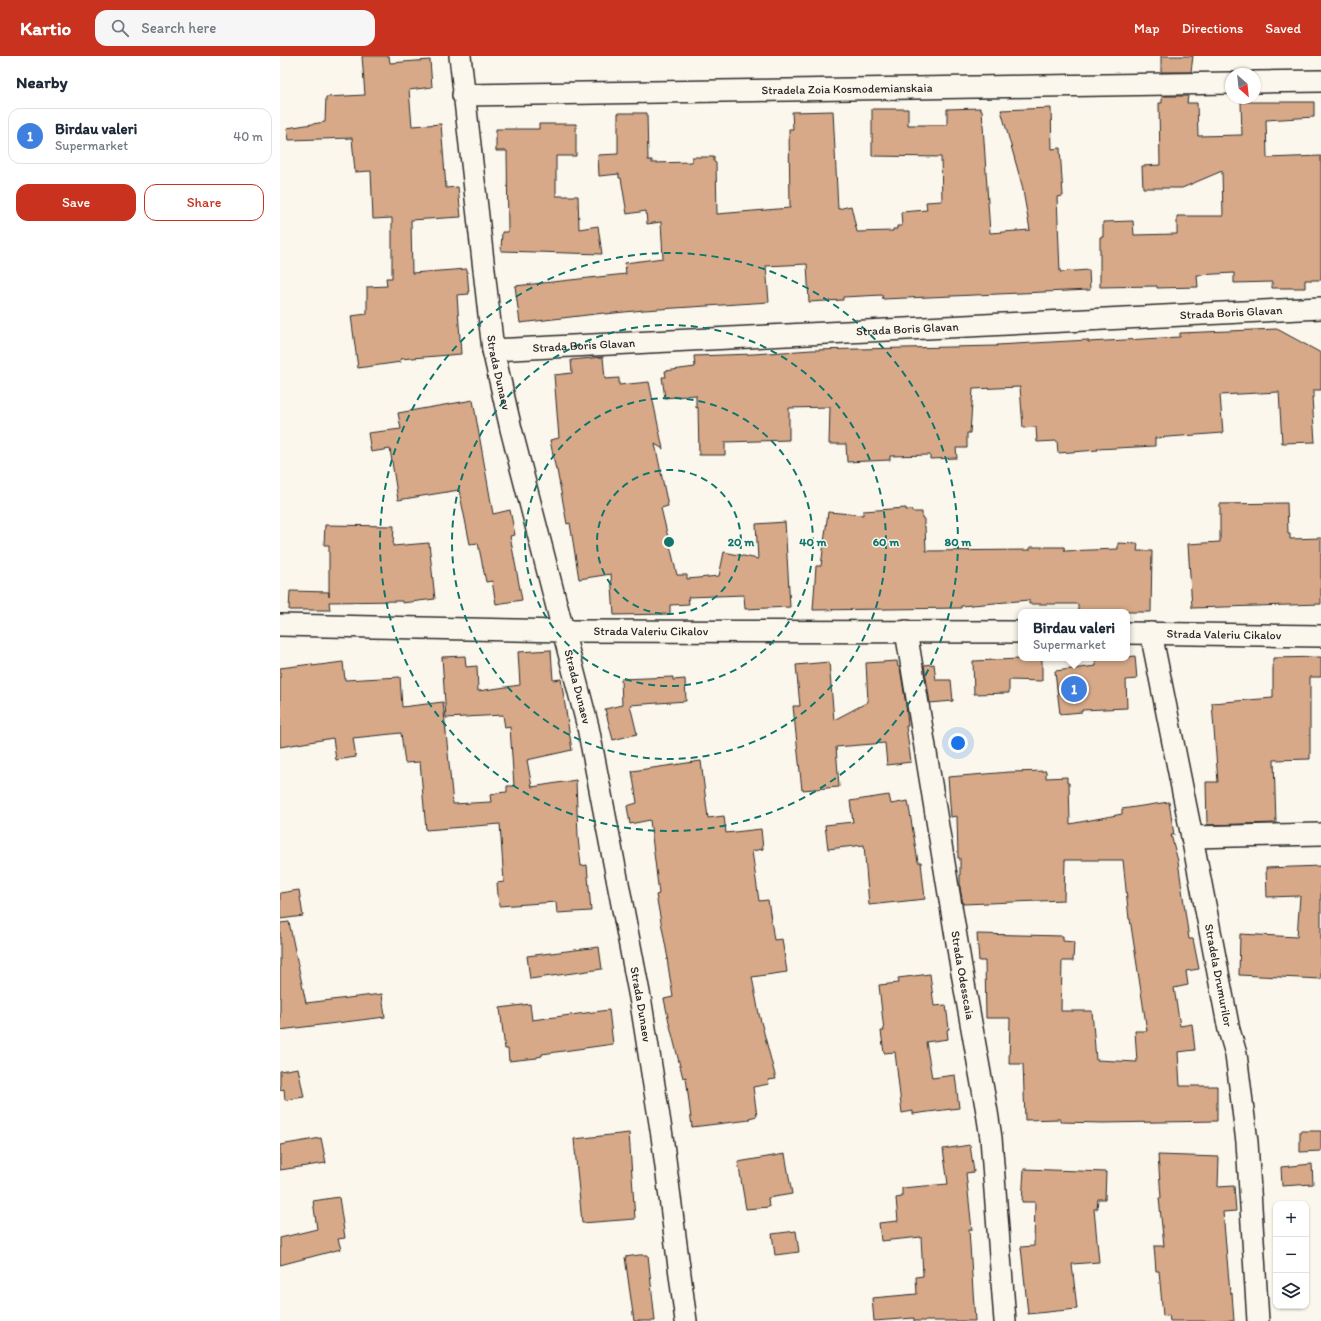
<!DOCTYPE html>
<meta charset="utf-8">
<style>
body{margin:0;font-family:Itim,sans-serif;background:#f6f6f7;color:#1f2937}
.controls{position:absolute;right:12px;bottom:12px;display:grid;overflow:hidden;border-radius:8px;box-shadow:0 1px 3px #0004}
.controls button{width:36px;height:36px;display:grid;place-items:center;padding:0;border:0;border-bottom:1px solid #e0e1e3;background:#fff;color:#1f2937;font:20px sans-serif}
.compass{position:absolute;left:945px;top:12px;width:36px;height:36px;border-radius:50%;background:#fff;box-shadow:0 1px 3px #0004;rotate:153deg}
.you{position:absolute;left:678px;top:687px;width:14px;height:14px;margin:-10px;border:3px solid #fff;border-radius:50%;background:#1a73e8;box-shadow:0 0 0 6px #1a73e833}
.badge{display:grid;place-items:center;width:26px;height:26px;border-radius:50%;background:#c8321e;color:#fff;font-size:13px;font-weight:700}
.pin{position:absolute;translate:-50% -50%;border:2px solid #fff;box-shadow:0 1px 4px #0006}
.popup{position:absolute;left:738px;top:553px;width:112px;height:52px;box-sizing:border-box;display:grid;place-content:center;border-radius:8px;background:#fff;filter:drop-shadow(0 1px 3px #0005);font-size:13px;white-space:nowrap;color:#747a83}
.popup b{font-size:15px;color:#1f2937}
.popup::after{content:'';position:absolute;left:50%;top:100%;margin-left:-8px;border:8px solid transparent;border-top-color:#fff}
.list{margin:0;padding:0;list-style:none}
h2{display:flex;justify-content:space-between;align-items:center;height:52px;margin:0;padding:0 16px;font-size:17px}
h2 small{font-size:13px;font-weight:400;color:#747a83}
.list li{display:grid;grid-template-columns:26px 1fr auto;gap:12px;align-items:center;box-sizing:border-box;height:56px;margin:0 8px 8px;padding:0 8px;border:1px solid #e0e1e3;border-radius:12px}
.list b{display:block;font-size:15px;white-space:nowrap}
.list p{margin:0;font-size:13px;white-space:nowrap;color:#747a83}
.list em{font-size:13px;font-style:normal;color:#747a83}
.actions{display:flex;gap:8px;padding:12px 16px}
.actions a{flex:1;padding:9px 0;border:1px solid #c8321e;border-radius:12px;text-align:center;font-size:14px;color:#c8321e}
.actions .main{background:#c8321e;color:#fff}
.icon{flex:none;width:22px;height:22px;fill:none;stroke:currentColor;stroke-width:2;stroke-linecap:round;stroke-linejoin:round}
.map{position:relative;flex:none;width:1041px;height:1265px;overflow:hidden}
header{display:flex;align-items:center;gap:24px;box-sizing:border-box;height:56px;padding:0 20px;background:#c8321e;color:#fff}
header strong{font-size:19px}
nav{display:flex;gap:22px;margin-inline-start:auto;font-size:14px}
.search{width:280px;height:36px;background:#f6f6f7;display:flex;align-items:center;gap:10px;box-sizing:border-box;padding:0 14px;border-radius:12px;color:#747a83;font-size:15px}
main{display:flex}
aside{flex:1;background:#fff}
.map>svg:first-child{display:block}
.building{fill:#d7a988;stroke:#2b2b2b}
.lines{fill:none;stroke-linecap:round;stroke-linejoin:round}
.street-casing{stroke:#2b2b2b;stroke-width:24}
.street{stroke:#fbf7ec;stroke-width:21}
.ring{fill:none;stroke:#0f766e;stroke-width:2;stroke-dasharray:7 5}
.labels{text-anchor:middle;stroke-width:3;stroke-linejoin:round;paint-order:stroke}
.street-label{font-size:12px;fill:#2b2b2b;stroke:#fbf7ec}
.centre{fill:#0f766e;stroke:#fbf7ec;stroke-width:2}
.ring-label{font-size:12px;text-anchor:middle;font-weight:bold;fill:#0f766e;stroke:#fbf7ec;stroke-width:3;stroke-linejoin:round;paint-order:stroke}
</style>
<header>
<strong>Kartio</strong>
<div class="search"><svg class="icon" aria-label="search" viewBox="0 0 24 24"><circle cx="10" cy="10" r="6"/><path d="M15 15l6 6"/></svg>Search here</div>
<nav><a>Map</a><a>Directions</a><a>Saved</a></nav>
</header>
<main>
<aside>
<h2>Nearby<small></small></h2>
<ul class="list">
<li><span class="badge" style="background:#3f7fe0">1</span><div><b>Birdau valeri</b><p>Supermarket</p></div><em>40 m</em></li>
</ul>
<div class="actions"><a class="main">Save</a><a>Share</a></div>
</aside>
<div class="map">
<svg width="1041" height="1265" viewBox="0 0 1041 1265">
<rect width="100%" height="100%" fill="#fbf7ec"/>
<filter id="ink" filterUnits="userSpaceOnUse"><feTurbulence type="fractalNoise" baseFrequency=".025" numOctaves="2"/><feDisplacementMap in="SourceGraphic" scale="8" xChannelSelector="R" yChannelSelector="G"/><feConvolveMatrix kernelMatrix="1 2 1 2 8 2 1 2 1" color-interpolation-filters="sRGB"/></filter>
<g filter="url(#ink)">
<path class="building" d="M 82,0 L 109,0 L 110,7 L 150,4 L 152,31 L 129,34 L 132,70 L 161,68 L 166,132 L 178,131 L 181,161 L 131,164 L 132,217 L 187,213 L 189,238 L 177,239 L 181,298 L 120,303 L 121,306 L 78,312 L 71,260 L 87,258 L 87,231 L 107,230 L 106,222 L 112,222 L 112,162 L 93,163 L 91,115 L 75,116 L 72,82 L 9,84 L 7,72 L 45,66 L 46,41 L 85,39 Z
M 881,0 L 913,0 L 911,16 L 881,16 Z
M 882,40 L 908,40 L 907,47 L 917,47 L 918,80 L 962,79 L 961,46 L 1034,46 L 1034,61 L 986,64 L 987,102 L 1041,100 L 1041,224 L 1025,224 L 1025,232 L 992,232 L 992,226 L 954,227 L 954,217 L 917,219 L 918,231 L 877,232 L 877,230 L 820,231 L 820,181 L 823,181 L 823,166 L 853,165 L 854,179 L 897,178 L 897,160 L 943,160 L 942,115 L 902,132 L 863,132 L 862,110 L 880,109 L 879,47 L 882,47 Z
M 700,52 L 700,54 L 702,54 L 710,177 L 750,174 L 742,129 L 721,54 L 771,52 L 772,93 L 780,92 L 783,140 L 777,141 L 780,216 L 809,214 L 810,234 L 603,243 L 602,239 L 563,241 L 563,244 L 529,246 L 527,208 L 486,210 L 489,246 L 364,254 L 325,258 L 324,257 L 240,267 L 235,230 L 346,218 L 345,207 L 383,202 L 381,166 L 367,168 L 366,155 L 347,158 L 341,122 L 339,122 L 339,118 L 319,120 L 318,99 L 338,98 L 338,57 L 367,57 L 368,104 L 372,104 L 372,107 L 412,106 L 412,101 L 434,101 L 434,106 L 436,107 L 437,158 L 510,152 L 509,73 L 513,73 L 512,56 L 553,55 L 558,153 L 571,150 L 577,176 L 613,175 L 613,173 L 617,173 L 617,170 L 622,170 L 621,156 L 647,154 L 646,146 L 662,145 L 661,101 L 592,100 L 592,53 L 628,53 L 628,69 L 667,69 L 667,53 Z
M 259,68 L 296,68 L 296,100 L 276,100 L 276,140 L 298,140 L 299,173 L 318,170 L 322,198 L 221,195 L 222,176 L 228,176 L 227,95 L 216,95 L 216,73 L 259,73 Z
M 997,273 L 1041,297 L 1041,334 L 1034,334 L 1034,341 L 1032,341 L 1035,386 L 1002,387 L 999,336 L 940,339 L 943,377 L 875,382 L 875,390 L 817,393 L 818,394 L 778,397 L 777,385 L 757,386 L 756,371 L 743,372 L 740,331 L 693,333 L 690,377 L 687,377 L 687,392 L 676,392 L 677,402 L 650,403 L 650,399 L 610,400 L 610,404 L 567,406 L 566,388 L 549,388 L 550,351 L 509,352 L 509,384 L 445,386 L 445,399 L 419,399 L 418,351 L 416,352 L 416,339 L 385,342 L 382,321 L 386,321 L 385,315 L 415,311 L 414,300 L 474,298 L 532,294 L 717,290 L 717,289 L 808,284 L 808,286 L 900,281 L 900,277 Z
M 323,301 L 325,323 L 339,322 L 339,329 L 369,326 L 383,393 L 375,388 L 388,450 L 381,452 L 397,519 L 407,519 L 407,523 L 439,520 L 444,496 L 478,503 L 476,468 L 505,466 L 510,551 L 465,553 L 464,539 L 408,541 L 409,548 L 390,549 L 390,558 L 334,559 L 331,518 L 299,523 L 290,467 L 287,468 L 277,414 L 276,414 L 270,384 L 279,382 L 274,319 L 292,317 L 291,304 Z
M 193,344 L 213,458 L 230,454 L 235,479 L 230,480 L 242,544 L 216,548 L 212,525 L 206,526 L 198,487 L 190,488 L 179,434 L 118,444 L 110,393 L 91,396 L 88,377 L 121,373 L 118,357 Z
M 1007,447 L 1008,478 L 1010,478 L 1010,483 L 1041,482 L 1041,548 L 912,552 L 908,488 L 940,486 L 940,448 Z
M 626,452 L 626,454 L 632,454 L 632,456 L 642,456 L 642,462 L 644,462 L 644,470 L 645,470 L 646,495 L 750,494 L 750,491 L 784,491 L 785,495 L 838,493 L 838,487 L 858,488 L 857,495 L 872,495 L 871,556 L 798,556 L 798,548 L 749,548 L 749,544 L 681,550 L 681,552 L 533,554 L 536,510 L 541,510 L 548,456 L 583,459 L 583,455 Z
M 45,469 L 114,470 L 113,490 L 149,487 L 155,543 L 122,547 L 122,545 L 49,546 L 50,554 L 9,554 L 10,535 L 49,536 L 49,541 L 49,489 L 44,489 Z
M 271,594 L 273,624 L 281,623 L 292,694 L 247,704 L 252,731 L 296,724 L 298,782 L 301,810 L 307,809 L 311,855 L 277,857 L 276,846 L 219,850 L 217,827 L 224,826 L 220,768 L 146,774 L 140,706 L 125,707 L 121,677 L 73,682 L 76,701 L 56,704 L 53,682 L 0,691 L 0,612 L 32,608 L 32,610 L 63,606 L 65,624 L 120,621 L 122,651 L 163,646 L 173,748 L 211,746 L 210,739 L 216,738 L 216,737 L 227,736 L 227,730 L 234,730 L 230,671 L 225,672 L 223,659 L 166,662 L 162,601 L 185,600 L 186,611 L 197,610 L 198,635 L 240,629 L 238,596 Z
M 855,600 L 857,623 L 846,624 L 847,652 L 802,654 L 802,656 L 780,658 L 775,615 L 816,610 L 815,602 L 847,602 L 847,601 Z
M 1041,601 L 1041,621 L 1030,621 L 1030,703 L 994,704 L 996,767 L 927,769 L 926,726 L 938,726 L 932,647 L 993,642 L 993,602 Z
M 739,602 L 762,602 L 762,625 L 729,624 L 729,637 L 694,638 L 693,605 L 739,603 Z
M 617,605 L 618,611 L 620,611 L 626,649 L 628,670 L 626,670 L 631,706 L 607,709 L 605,687 L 556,691 L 559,731 L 522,734 L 513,650 L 520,650 L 516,609 L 549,606 L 554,664 L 588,646 L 586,607 Z
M 654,608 L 656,624 L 671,624 L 673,645 L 650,647 L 644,609 Z
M 393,621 L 393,624 L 405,623 L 406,645 L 350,649 L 357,678 L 333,684 L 325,653 L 342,649 L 341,623 Z
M 421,705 L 428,762 L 444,760 L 446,777 L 481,773 L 483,793 L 472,795 L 479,845 L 488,844 L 494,884 L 502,883 L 507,916 L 472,921 L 479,958 L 496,1023 L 488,1024 L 489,1028 L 473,1031 L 477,1060 L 469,1062 L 470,1064 L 412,1071 L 406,1021 L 403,1022 L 389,966 L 384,943 L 393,941 L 387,903 L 388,903 L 376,839 L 379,838 L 370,764 L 350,768 L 347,750 L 357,747 L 352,715 Z
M 766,715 L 766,722 L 787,721 L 787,727 L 789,727 L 790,768 L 842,758 L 842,753 L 889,746 L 894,779 L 891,779 L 898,805 L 909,883 L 913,883 L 919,913 L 906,915 L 908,929 L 894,932 L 900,970 L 912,968 L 915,994 L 898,996 L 900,1030 L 937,1030 L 937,1065 L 823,1067 L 780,1066 L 780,1063 L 745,1064 L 743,1008 L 729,1008 L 730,962 L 706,962 L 705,905 L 699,905 L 697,878 L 783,880 L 783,885 L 794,886 L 793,905 L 782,905 L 781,955 L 812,955 L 816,1004 L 857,1006 L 855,975 L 867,975 L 850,863 L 849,863 L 843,804 L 785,804 L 784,844 L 683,848 L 680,832 L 680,802 L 678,802 L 677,760 L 671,761 L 668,721 L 730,716 Z
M 609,739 L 611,748 L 628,745 L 638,806 L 641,806 L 645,843 L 589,849 L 584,789 L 548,793 L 545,769 L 573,766 L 570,745 Z
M 1041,810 L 1041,923 L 959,919 L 960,878 L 1017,881 L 1020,840 L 987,841 L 986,812 Z
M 19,834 L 23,860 L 0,863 L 0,837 Z
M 9,866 L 26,947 L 102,938 L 105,961 L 0,974 L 0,867 Z
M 319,891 L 322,913 L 250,923 L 247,900 Z
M 650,918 L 654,950 L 666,949 L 669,973 L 667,974 L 668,983 L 646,986 L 652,1022 L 675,1019 L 679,1052 L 633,1058 L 633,1055 L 622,1057 L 615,996 L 604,997 L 601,975 L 604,975 L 599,929 L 619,927 L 618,922 Z
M 250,948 L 252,964 L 329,954 L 333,988 L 262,998 L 262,1000 L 257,1001 L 257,1002 L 229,1005 L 228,993 L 225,993 L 220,952 Z
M 18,1012 L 24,1041 L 5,1044 L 4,1033 L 0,1034 L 0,1015 Z
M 1020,1075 L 1041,1075 L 1041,1095 L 1020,1096 Z
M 349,1077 L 355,1163 L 302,1167 L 294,1083 Z
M 41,1082 L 46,1107 L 0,1114 L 0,1089 Z
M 690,1089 L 694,1116 L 686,1117 L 692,1174 L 689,1174 L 695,1265 L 634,1265 L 634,1262 L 594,1265 L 592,1242 L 637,1238 L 636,1221 L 643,1220 L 641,1181 L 601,1185 L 599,1167 L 618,1165 L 616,1142 L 622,1141 L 622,1132 L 668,1128 L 663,1093 Z
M 505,1098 L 512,1138 L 488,1142 L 489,1151 L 466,1153 L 458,1106 Z
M 878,1099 L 939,1101 L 938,1131 L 954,1130 L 956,1155 L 943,1156 L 950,1237 L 952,1237 L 954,1265 L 890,1265 L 889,1259 L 883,1260 L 879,1215 L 876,1215 L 874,1190 L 884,1190 L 879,1142 L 881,1142 Z
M 1032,1108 L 1033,1128 L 1002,1130 L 1001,1111 Z
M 744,1113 L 826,1116 L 825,1143 L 818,1143 L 817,1153 L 814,1153 L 819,1206 L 792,1208 L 797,1253 L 748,1258 L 741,1191 L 754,1190 L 755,1146 L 742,1146 Z
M 59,1141 L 65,1182 L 58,1183 L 61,1193 L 0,1209 L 0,1182 L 37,1173 L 33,1145 Z
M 516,1175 L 519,1196 L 495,1199 L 492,1178 Z
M 359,1199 L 368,1199 L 375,1265 L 354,1265 L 345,1201 Z"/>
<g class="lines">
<defs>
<g id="street">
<path id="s1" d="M 180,0 L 213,294 L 231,373 L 308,671 L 361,947 L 382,1080 L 406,1265"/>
<path d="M 975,26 L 1041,25"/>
<path id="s2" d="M 183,39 L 951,27"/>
<path id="s3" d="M 213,294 L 1041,252"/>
<path id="s4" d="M 0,569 L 283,575 L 741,576"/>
<path id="s5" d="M 626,575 L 681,911 L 707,1056 L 711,1082 L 725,1265"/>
<path id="s6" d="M 847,577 L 1041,580"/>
<path id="s7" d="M 871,577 L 912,781 L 949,974 L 956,998 L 967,1086 L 978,1265"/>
<path d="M 912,781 L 1041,778"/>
</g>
</defs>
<use href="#street" class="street-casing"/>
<use href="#street" class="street"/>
</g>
</g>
<g class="ring">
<circle cx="389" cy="486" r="72"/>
<circle cx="389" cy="486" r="144"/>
<circle cx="389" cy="486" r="217"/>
<circle cx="389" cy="486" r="289"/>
</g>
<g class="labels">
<g class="street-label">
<text dy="4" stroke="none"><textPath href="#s2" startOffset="384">Stradela Zoia Kosmodemianskaia</textPath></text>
<text dy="4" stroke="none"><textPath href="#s3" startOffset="739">Strada Boris Glavan</textPath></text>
<text dy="4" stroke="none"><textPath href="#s3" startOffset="415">Strada Boris Glavan</textPath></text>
<text dy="4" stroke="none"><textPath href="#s3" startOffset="91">Strada Boris Glavan</textPath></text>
<text dy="4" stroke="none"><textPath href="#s1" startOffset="319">Strada Dunaev</textPath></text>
<text dy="4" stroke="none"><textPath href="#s4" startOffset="371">Strada Valeriu Cikalov</textPath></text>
<text dy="4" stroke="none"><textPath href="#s6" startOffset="97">Strada Valeriu Cikalov</textPath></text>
<text dy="4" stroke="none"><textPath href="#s1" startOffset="643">Strada Dunaev</textPath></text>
<text dy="4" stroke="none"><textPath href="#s5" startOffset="349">Strada Odesscaia</textPath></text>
<text dy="4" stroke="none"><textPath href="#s7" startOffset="349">Stradela Drumurilor</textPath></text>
<text dy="4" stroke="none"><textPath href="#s1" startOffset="967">Strada Dunaev</textPath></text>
</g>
</g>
<circle cx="389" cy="486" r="6" class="centre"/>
<g class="ring-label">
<text x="461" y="490">20 m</text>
<text x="533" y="490">40 m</text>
<text x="606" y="490">60 m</text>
<text x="678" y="490">80 m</text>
</g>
</svg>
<div class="controls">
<button>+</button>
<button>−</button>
<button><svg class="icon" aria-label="layers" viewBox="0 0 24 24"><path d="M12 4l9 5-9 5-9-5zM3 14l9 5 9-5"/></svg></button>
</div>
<svg class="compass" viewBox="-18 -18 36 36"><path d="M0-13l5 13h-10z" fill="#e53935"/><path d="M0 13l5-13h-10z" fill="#747a83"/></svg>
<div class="you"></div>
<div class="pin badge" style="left:794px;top:633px;background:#3f7fe0">1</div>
<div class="popup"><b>Birdau valeri</b>Supermarket</div>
</div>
</main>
